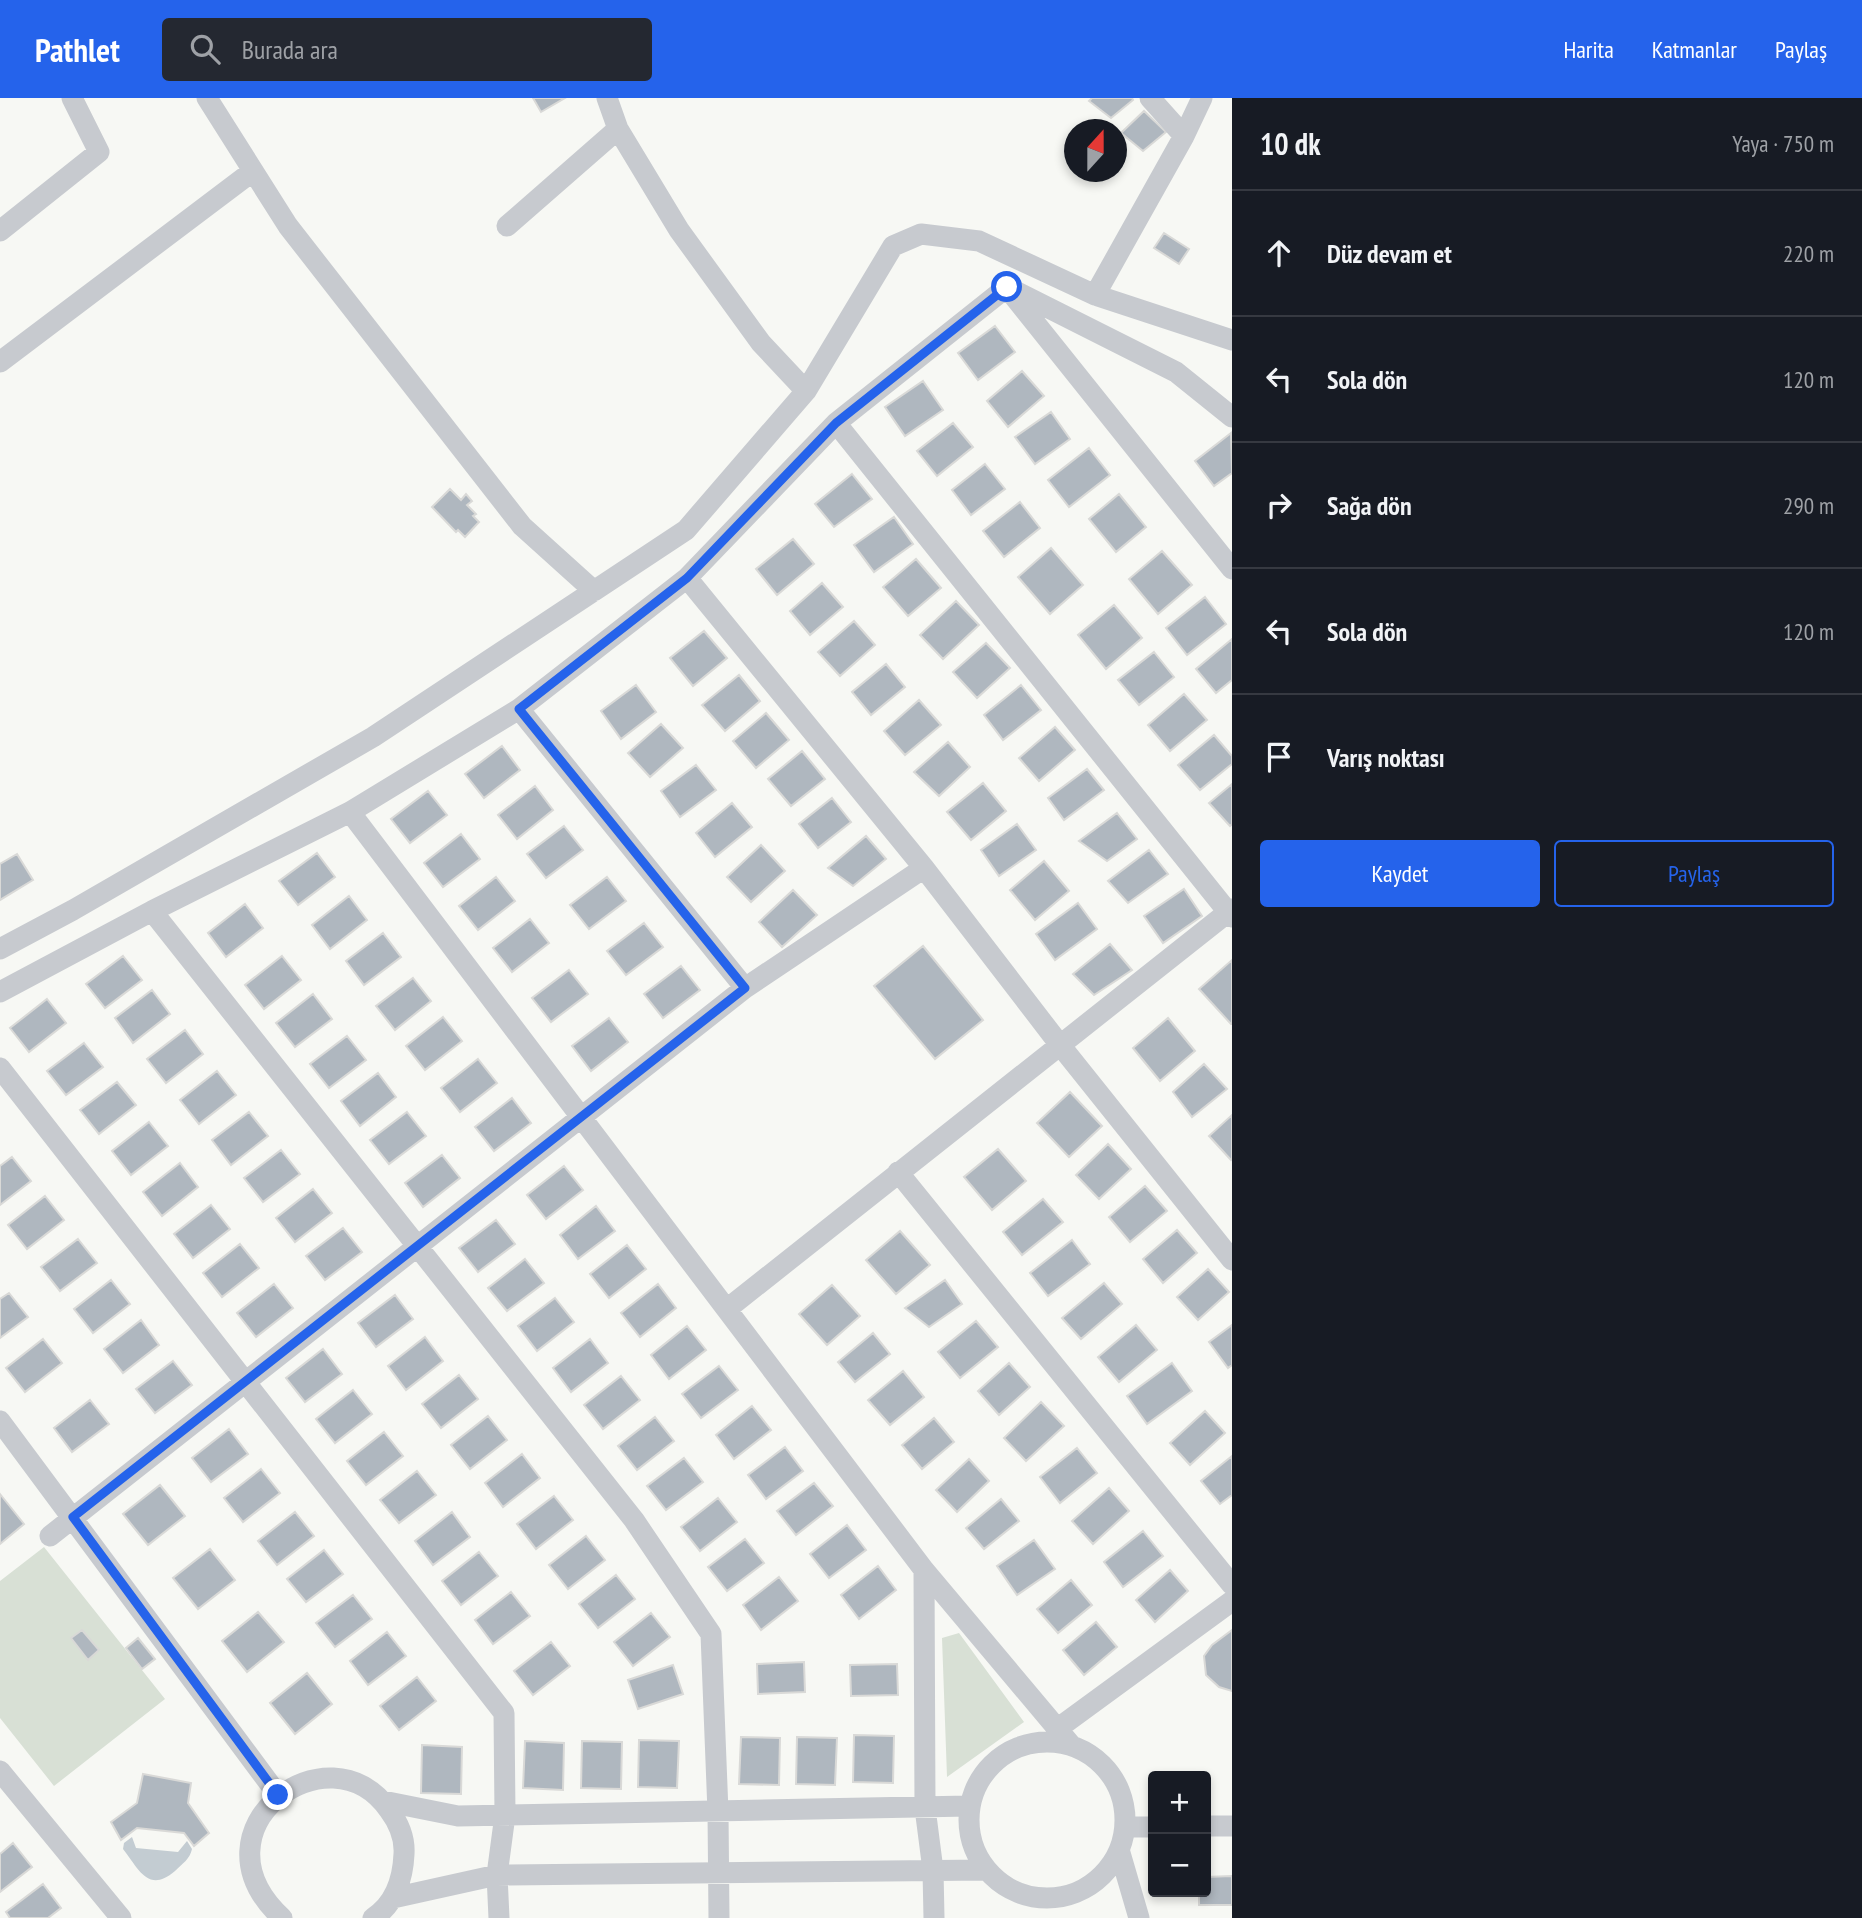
<!DOCTYPE html>
<html lang="tr">
<meta charset="utf-8">
<style>
body{margin:0;font-family:"PT Sans Narrow",sans-serif;background:#242831;color:#f1f3f6}
.controls{position:absolute;right:21px;bottom:21px;display:grid;overflow:hidden;border-radius:7px;box-shadow:0 4px 10px #0003}
.controls button{width:63px;height:63px;display:grid;place-items:center;padding:0;border:0;border-bottom:2px solid #363941;background:#171b24;color:#f1f3f6;font:35px sans-serif}
.compass{position:absolute;left:1064px;top:21px;width:63px;height:63px;border-radius:50%;background:#171b24;box-shadow:0 4px 10px #0003;rotate:21deg}
.stop{position:absolute;width:21px;height:21px;margin:-16px;border:5px solid #2563eb;border-radius:50%;background:#fff}
.stop.end{background:#2563eb;border-color:#fff;box-shadow:0 2px 7px #0008}
.list{margin:0;padding:0;list-style:none}
h2{display:flex;justify-content:space-between;align-items:center;height:91px;margin:0;padding:0 28px;font-size:30px}
h2 small{font-size:23px;font-weight:400;color:#9ea1a6}
.list li{display:grid;grid-template-columns:46px 1fr auto;gap:21px;align-items:center;box-sizing:border-box;height:126px;padding:0 28px;border-top:2px solid #363941}
.list b{display:block;font-size:26px;white-space:nowrap}
.list em{font-size:23px;font-style:normal;color:#9ea1a6}
.actions{display:flex;gap:14px;padding:21px 28px}
.actions a{flex:1;padding:16px 0;border:2px solid #2563eb;border-radius:7px;text-align:center;font-size:24px;color:#2563eb}
.actions .main{background:#2563eb;color:#fff}
.icon{flex:none;width:38px;height:38px;fill:none;stroke:currentColor;stroke-width:2;stroke-linecap:round;stroke-linejoin:round}
.map{position:relative;flex:none;width:1232px;height:1820px;overflow:hidden}
header{display:flex;align-items:center;gap:42px;box-sizing:border-box;height:98px;padding:0 35px;background:#2563eb;color:#fff}
header strong{font-size:33px}
nav{display:flex;gap:38px;margin-inline-start:auto;font-size:24px}
.search{width:490px;height:63px;background:#242831;display:flex;align-items:center;gap:18px;box-sizing:border-box;padding:0 24px;border-radius:7px;color:#9ea1a6;font-size:26px}
main{display:flex}
aside{flex:1;background:#171b24}
.map>svg:first-child{display:block}
.green{fill:#d8e0d5}
.water{fill:#c3ccd2}
.building{fill:#afb7bf;stroke:#d9d9d7;stroke-width:2}
.lines{fill:none;stroke-linecap:round;stroke-linejoin:round}
.minor{stroke:#c7cacf;stroke-width:21}
.route{stroke:#2563eb;stroke-width:9}
</style>
<header>
<strong>Pathlet</strong>
<div class="search"><svg class="icon" aria-label="search" viewBox="0 0 24 24"><circle cx="10" cy="10" r="6"/><path d="M15 15l6 6"/></svg>Burada ara</div>
<nav><a>Harita</a><a>Katmanlar</a><a>Paylaş</a></nav>
</header>
<main>
<div class="map">
<svg width="1232" height="1820" viewBox="0 0 1232 1820">
<rect width="100%" height="100%" fill="#f7f8f4"/>
<path class="green" d="M 44,1449 L 165,1601 L 54,1688 L 0,1620 L 0,1483 Z
M 959,1535 L 1024,1624 L 947,1679 L 942,1540 Z"/>
<path class="water" d="M 132,1739 L 136,1750 L 178,1754 L 187,1743 L 192,1751 C 190,1761 182,1766 175,1773 C 148,1796 139,1771 123,1751 L 124,1745 Z"/>
<path class="building" d="M 533,0 L 565,0 L 541,14 Z
M 1092,0 L 1132,0 L 1133,2 L 1111,20 L 1089,3 Z
M 1144,13 L 1166,34 L 1143,53 L 1121,35 Z
M 1164,135 L 1189,151 L 1179,166 L 1154,150 Z
M 995,228 L 1015,254 L 978,282 L 958,255 Z
M 1022,273 L 1044,298 L 1008,329 L 987,303 Z
M 923,283 L 943,312 L 905,338 L 885,309 Z
M 1051,314 L 1070,341 L 1035,366 L 1015,339 Z
M 953,325 L 973,349 L 937,378 L 917,353 Z
M 1231,335 L 1232,375 L 1214,388 L 1195,363 Z
M 1089,350 L 1110,377 L 1069,409 L 1048,382 Z
M 985,366 L 1005,391 L 971,417 L 952,392 Z
M 852,376 L 872,401 L 834,429 L 815,406 Z
M 450,391 L 461,402 L 466,396 L 472,403 L 467,407 L 476,416 L 473,418 L 479,424 L 465,439 L 458,432 L 456,434 L 432,409 Z
M 1119,396 L 1146,429 L 1116,454 L 1089,421 Z
M 1020,404 L 1040,430 L 1004,459 L 983,433 Z
M 894,419 L 913,446 L 874,474 L 854,447 Z
M 793,441 L 814,466 L 777,497 L 756,471 Z
M 1051,450 L 1083,487 L 1050,516 L 1018,479 Z
M 1162,453 L 1192,487 L 1158,516 L 1129,481 Z
M 916,461 L 941,490 L 908,518 L 883,489 Z
M 822,485 L 843,509 L 810,537 L 790,513 Z
M 1205,499 L 1226,526 L 1187,557 L 1166,530 Z
M 956,503 L 979,527 L 943,561 L 920,537 Z
M 1114,507 L 1142,540 L 1106,571 L 1078,537 Z
M 854,523 L 875,547 L 840,578 L 818,554 Z
M 704,533 L 727,560 L 693,588 L 670,560 Z
M 1232,541 L 1232,582 L 1216,595 L 1196,571 Z
M 986,545 L 1010,570 L 977,600 L 953,574 Z
M 1154,554 L 1174,579 L 1139,607 L 1118,582 Z
M 886,566 L 905,589 L 871,617 L 852,594 Z
M 739,577 L 760,603 L 725,633 L 702,607 Z
M 636,587 L 656,614 L 621,641 L 601,613 Z
M 1021,587 L 1041,612 L 1003,642 L 984,617 Z
M 1184,596 L 1207,622 L 1170,653 L 1148,627 Z
M 919,602 L 941,627 L 905,657 L 884,633 Z
M 766,615 L 789,642 L 756,670 L 733,643 Z
M 661,626 L 683,650 L 650,679 L 628,655 Z
M 1055,629 L 1075,652 L 1039,683 L 1019,660 Z
M 1214,637 L 1232,658 L 1232,666 L 1200,692 L 1178,667 Z
M 948,644 L 970,669 L 939,698 L 914,674 Z
M 502,648 L 520,672 L 484,700 L 465,676 Z
M 802,653 L 825,681 L 791,708 L 768,681 Z
M 696,667 L 716,692 L 680,719 L 661,693 Z
M 1087,671 L 1104,692 L 1064,722 L 1048,700 Z
M 983,685 L 1006,713 L 971,742 L 947,714 Z
M 1232,686 L 1232,726 L 1230,728 L 1209,705 Z
M 535,688 L 553,712 L 517,741 L 498,717 Z
M 428,693 L 447,717 L 410,745 L 391,721 Z
M 832,700 L 851,724 L 818,750 L 799,726 Z
M 732,705 L 752,729 L 715,759 L 696,735 Z
M 1117,715 L 1137,741 L 1107,763 L 1079,743 Z
M 1017,726 L 1036,752 L 999,778 L 981,752 Z
M 564,728 L 583,752 L 546,780 L 527,756 Z
M 461,736 L 480,761 L 443,789 L 424,765 Z
M 866,738 L 886,761 L 853,788 L 828,770 Z
M 761,747 L 785,773 L 751,804 L 727,779 Z
M 1149,752 L 1168,776 L 1128,805 L 1108,783 Z
M 317,755 L 335,779 L 298,807 L 279,783 Z
M 17,756 L 33,782 L 0,802 L 0,766 Z
M 1044,763 L 1069,793 L 1035,822 L 1010,792 Z
M 496,779 L 515,803 L 478,832 L 459,808 Z
M 607,779 L 626,803 L 589,831 L 570,807 Z
M 1184,791 L 1202,818 L 1163,845 L 1144,818 Z
M 793,792 L 817,817 L 782,849 L 759,824 Z
M 349,798 L 367,822 L 330,851 L 312,827 Z
M 1078,805 L 1097,831 L 1055,862 L 1036,836 Z
M 245,806 L 263,830 L 226,859 L 208,835 Z
M 530,821 L 549,845 L 512,874 L 493,850 Z
M 644,825 L 663,849 L 626,877 L 607,853 Z
M 383,835 L 401,859 L 364,887 L 346,863 Z
M 1110,846 L 1132,872 L 1094,897 L 1073,876 Z
M 923,848 L 983,922 L 935,961 L 874,888 Z
M 123,858 L 142,882 L 105,910 L 86,886 Z
M 282,858 L 301,882 L 264,911 L 245,887 Z
M 1232,862 L 1232,926 L 1231,926 L 1199,891 Z
M 681,868 L 700,892 L 663,920 L 644,896 Z
M 569,872 L 588,896 L 551,924 L 532,900 Z
M 413,880 L 431,903 L 395,932 L 376,908 Z
M 152,892 L 170,916 L 133,945 L 115,920 Z
M 313,896 L 332,921 L 295,949 L 276,925 Z
M 47,901 L 66,925 L 29,954 L 10,930 Z
M 443,919 L 462,943 L 425,972 L 406,948 Z
M 609,920 L 628,944 L 591,973 L 572,948 Z
M 1168,920 L 1195,953 L 1160,983 L 1133,950 Z
M 185,932 L 203,956 L 166,985 L 147,961 Z
M 347,938 L 366,962 L 329,990 L 310,966 Z
M 84,945 L 103,969 L 66,997 L 47,973 Z
M 478,961 L 497,985 L 460,1014 L 441,990 Z
M 1204,966 L 1227,991 L 1192,1019 L 1173,994 Z
M 217,973 L 236,997 L 199,1026 L 180,1002 Z
M 378,975 L 396,999 L 360,1028 L 341,1003 Z
M 117,984 L 136,1007 L 99,1036 L 80,1012 Z
M 1070,994 L 1102,1028 L 1069,1059 L 1037,1025 Z
M 512,1000 L 531,1025 L 494,1053 L 475,1029 Z
M 249,1014 L 268,1038 L 231,1067 L 212,1042 Z
M 407,1014 L 426,1038 L 389,1066 L 370,1042 Z
M 1232,1017 L 1232,1061 L 1231,1062 L 1209,1038 Z
M 149,1024 L 168,1048 L 131,1077 L 112,1053 Z
M 1108,1046 L 1131,1071 L 1099,1101 L 1076,1077 Z
M 998,1051 L 1026,1083 L 992,1112 L 964,1079 Z
M 281,1052 L 300,1076 L 263,1104 L 244,1080 Z
M 442,1057 L 460,1080 L 423,1109 L 405,1085 Z
M 12,1059 L 31,1083 L 0,1107 L 0,1068 Z
M 180,1065 L 198,1089 L 162,1118 L 143,1094 Z
M 564,1068 L 583,1092 L 546,1121 L 527,1097 Z
M 1145,1088 L 1167,1113 L 1130,1144 L 1109,1119 Z
M 313,1091 L 332,1115 L 295,1144 L 276,1120 Z
M 45,1098 L 64,1122 L 27,1151 L 8,1127 Z
M 1043,1101 L 1063,1124 L 1022,1157 L 1003,1134 Z
M 211,1107 L 230,1131 L 193,1160 L 174,1136 Z
M 596,1108 L 615,1133 L 578,1161 L 560,1137 Z
M 496,1122 L 515,1146 L 478,1174 L 459,1150 Z
M 343,1130 L 362,1154 L 325,1182 L 306,1158 Z
M 1177,1132 L 1197,1155 L 1163,1185 L 1143,1161 Z
M 900,1133 L 930,1167 L 896,1196 L 866,1162 Z
M 78,1141 L 97,1165 L 60,1193 L 41,1169 Z
M 1072,1142 L 1090,1166 L 1048,1198 L 1030,1175 Z
M 240,1146 L 259,1170 L 222,1199 L 203,1175 Z
M 627,1147 L 646,1171 L 609,1200 L 590,1176 Z
M 525,1161 L 544,1185 L 507,1213 L 488,1190 Z
M 1208,1171 L 1229,1194 L 1198,1222 L 1177,1199 Z
M 111,1182 L 130,1206 L 93,1235 L 74,1211 Z
M 945,1182 L 962,1206 L 929,1229 L 905,1210 Z
M 1104,1185 L 1122,1206 L 1081,1241 L 1062,1220 Z
M 274,1186 L 293,1210 L 256,1239 L 237,1215 Z
M 658,1186 L 676,1210 L 640,1239 L 621,1215 Z
M 832,1187 L 860,1218 L 827,1247 L 799,1216 Z
M 9,1195 L 28,1219 L 0,1240 L 0,1201 Z
M 395,1197 L 413,1221 L 376,1249 L 358,1225 Z
M 555,1200 L 574,1224 L 537,1253 L 518,1228 Z
M 141,1222 L 159,1247 L 123,1275 L 104,1251 Z
M 976,1223 L 998,1249 L 960,1280 L 938,1254 Z
M 1136,1227 L 1157,1252 L 1119,1284 L 1098,1259 Z
M 1232,1227 L 1232,1267 L 1228,1270 L 1209,1244 Z
M 687,1228 L 706,1252 L 669,1281 L 651,1257 Z
M 873,1235 L 890,1256 L 855,1284 L 838,1264 Z
M 425,1239 L 443,1263 L 406,1292 L 388,1268 Z
M 43,1241 L 62,1265 L 25,1294 L 6,1270 Z
M 590,1241 L 608,1265 L 571,1294 L 553,1270 Z
M 323,1251 L 342,1276 L 305,1304 L 286,1280 Z
M 173,1263 L 192,1287 L 155,1315 L 136,1291 Z
M 1009,1265 L 1030,1289 L 999,1317 L 978,1293 Z
M 1172,1265 L 1192,1293 L 1147,1326 L 1127,1298 Z
M 719,1268 L 738,1292 L 701,1320 L 682,1296 Z
M 903,1273 L 924,1299 L 890,1327 L 868,1302 Z
M 459,1277 L 478,1301 L 441,1330 L 422,1306 Z
M 621,1278 L 640,1302 L 603,1331 L 584,1307 Z
M 353,1292 L 372,1316 L 335,1345 L 316,1321 Z
M 90,1302 L 109,1326 L 72,1354 L 54,1330 Z
M 1041,1304 L 1064,1328 L 1026,1363 L 1004,1340 Z
M 752,1308 L 771,1332 L 734,1361 L 716,1337 Z
M 1205,1313 L 1225,1335 L 1190,1367 L 1170,1345 Z
M 488,1318 L 507,1342 L 470,1371 L 451,1347 Z
M 655,1319 L 674,1343 L 637,1372 L 618,1348 Z
M 934,1320 L 954,1344 L 922,1371 L 902,1347 Z
M 229,1331 L 248,1356 L 211,1384 L 192,1360 Z
M 384,1334 L 403,1358 L 366,1387 L 347,1363 Z
M 785,1349 L 803,1373 L 766,1401 L 748,1377 Z
M 1077,1350 L 1097,1375 L 1060,1405 L 1040,1379 Z
M 522,1356 L 540,1380 L 503,1409 L 485,1385 Z
M 1232,1358 L 1232,1397 L 1220,1406 L 1201,1383 Z
M 684,1360 L 703,1384 L 666,1412 L 647,1388 Z
M 969,1361 L 989,1383 L 957,1414 L 936,1392 Z
M 261,1371 L 280,1395 L 243,1424 L 224,1400 Z
M 417,1373 L 436,1397 L 399,1425 L 380,1402 Z
M 814,1385 L 833,1408 L 796,1437 L 777,1413 Z
M 160,1387 L 185,1418 L 148,1447 L 123,1416 Z
M 1109,1390 L 1129,1413 L 1093,1446 L 1072,1423 Z
M 0,1396 L 24,1426 L 0,1446 Z
M 554,1398 L 573,1422 L 536,1451 L 517,1426 Z
M 718,1400 L 737,1424 L 700,1453 L 681,1429 Z
M 1001,1401 L 1019,1423 L 984,1451 L 966,1430 Z
M 295,1414 L 314,1438 L 277,1467 L 258,1443 Z
M 452,1414 L 470,1439 L 433,1467 L 415,1443 Z
M 847,1427 L 866,1452 L 829,1480 L 810,1456 Z
M 1143,1433 L 1163,1458 L 1123,1489 L 1104,1464 Z
M 586,1438 L 605,1462 L 568,1491 L 549,1467 Z
M 745,1441 L 764,1465 L 727,1493 L 708,1469 Z
M 1034,1442 L 1055,1471 L 1017,1497 L 997,1468 Z
M 210,1451 L 235,1482 L 198,1511 L 173,1480 Z
M 324,1452 L 343,1476 L 306,1504 L 287,1481 Z
M 479,1454 L 498,1478 L 461,1507 L 442,1483 Z
M 878,1468 L 896,1492 L 859,1521 L 841,1497 Z
M 1170,1472 L 1188,1493 L 1155,1524 L 1136,1502 Z
M 616,1477 L 635,1501 L 598,1530 L 579,1506 Z
M 779,1479 L 798,1503 L 761,1532 L 743,1507 Z
M 1071,1482 L 1092,1507 L 1058,1535 L 1037,1511 Z
M 511,1494 L 530,1518 L 493,1546 L 475,1522 Z
M 353,1497 L 372,1521 L 335,1549 L 316,1525 Z
M 258,1514 L 284,1544 L 247,1574 L 222,1543 Z
M 651,1515 L 670,1539 L 633,1568 L 614,1544 Z
M 1096,1524 L 1117,1549 L 1084,1577 L 1063,1552 Z
M 82,1532 L 99,1552 L 88,1562 L 71,1540 Z
M 1232,1532 L 1232,1593 L 1219,1589 L 1206,1577 L 1204,1558 L 1212,1547 Z
M 387,1534 L 406,1558 L 368,1587 L 350,1563 Z
M 138,1540 L 155,1561 L 142,1571 L 126,1550 Z
M 551,1544 L 570,1568 L 533,1597 L 514,1573 Z
M 804,1564 L 805,1594 L 758,1596 L 757,1566 Z
M 897,1566 L 898,1597 L 851,1598 L 850,1567 Z
M 673,1567 L 683,1596 L 638,1611 L 628,1582 Z
M 307,1575 L 332,1606 L 295,1636 L 270,1605 Z
M 417,1579 L 436,1603 L 399,1632 L 380,1608 Z
M 854,1637 L 894,1638 L 893,1685 L 853,1684 Z
M 741,1639 L 780,1640 L 779,1687 L 739,1686 Z
M 797,1639 L 837,1640 L 835,1687 L 796,1686 Z
M 639,1642 L 679,1643 L 677,1690 L 638,1689 Z
M 525,1643 L 564,1645 L 563,1692 L 523,1690 Z
M 582,1643 L 622,1644 L 621,1691 L 581,1690 Z
M 422,1647 L 462,1649 L 461,1696 L 421,1695 Z
M 143,1676 L 191,1685 L 188,1705 L 209,1735 L 194,1748 L 184,1735 L 137,1730 L 121,1742 L 111,1724 L 137,1705 Z
M 13,1745 L 32,1769 L 0,1794 L 0,1756 Z
M 1232,1778 L 1232,1807 L 1199,1807 L 1199,1794 L 1206,1794 L 1206,1779 Z
M 43,1786 L 61,1810 L 48,1820 L 10,1820 L 6,1814 Z"/>
<g class="lines">
<path class="minor" d="M 207,0 L 288,128 L 522,428 L 594,493
M 607,0 L 618,31 L 679,132 L 761,245 L 806,293
M 1150,0 L 1184,38
M 507,128 L 618,31
M 0,133 L 99,54 L 72,0
M 1012,196 L 1232,471
M 1095,197 L 1184,38 L 1202,0
M 0,264 L 253,73
M 836,325 L 1232,819
M 687,480 L 924,770 L 1060,947 L 1232,1162
M 519,611 L 745,890
M 350,714 L 924,1472 L 1071,1647
M 152,813 L 634,1422 L 711,1536 L 718,1714 L 719,1820
M 0,851 L 73,812 L 373,639 L 686,432 L 806,293 L 893,148 L 921,136 L 979,143 L 1095,197 L 1232,242
M 0,894 L 152,813 L 350,714 L 519,611 L 687,480 L 836,325 L 1007,189 L 1176,274 L 1232,319
M 0,970 L 504,1615 L 505,1717 L 497,1777 L 499,1820
M 898,1074 L 1232,1487
M 727,1211 L 1232,811
M 0,1323 L 278,1697
M 50,1438 L 745,890 L 924,770
M 924,1472 L 925,1710 L 933,1772 L 934,1820
M 1057,1631 L 1232,1503
M969 1722a78 78 0 1 1 156 0a78 78 0 1 1-156 0Z
M 0,1673 L 121,1820
M 383,1703 L 458,1718 L 969,1708
M 1206,1728 L 1232,1728
M 1126,1729 L 1153,1729
M 1120,1755 L 1139,1820
M 393,1800 L 497,1777 L 986,1772
M 282,1820 C 186,1731 329,1626 389,1712 C 398,1724 405,1740 404,1756 C 403,1780 395,1806 373,1820"/>
</g>
<g class="lines">
<path class="route" d="M 278,1697 L 73,1419 L 745,890 L 519,611 L 687,480 L 836,325 L 1007,189"/>
</g>
</svg>
<div class="controls">
<button>+</button>
<button>−</button>
</div>
<svg class="compass" viewBox="-18 -18 36 36"><path d="M0-13l5 13h-10z" fill="#e53935"/><path d="M0 13l5-13h-10z" fill="#9ea1a6"/></svg>
<div class="stop" style="left:1007px;top:189px"></div>
<div class="stop end" style="left:278px;top:1697px"></div>
</div>
<aside>
<h2>10 dk<small>Yaya · 750 m</small></h2>
<ul class="list">
<li><svg class="icon" aria-label="ahead" viewBox="0 0 24 24"><path d="M12 20V5M6 11l6-6 6 6"/></svg><div><b>Düz devam et</b></div><em>220 m</em></li>
<li><svg class="icon" aria-label="left" viewBox="0 0 24 24"><path d="M17 20v-9H6M10 6l-5 5 5 5"/></svg><div><b>Sola dön</b></div><em>120 m</em></li>
<li><svg class="icon" aria-label="right" viewBox="0 0 24 24"><path d="M7 20v-9h11M14 6l5 5-5 5"/></svg><div><b>Sağa dön</b></div><em>290 m</em></li>
<li><svg class="icon" aria-label="left" viewBox="0 0 24 24"><path d="M17 20v-9H6M10 6l-5 5 5 5"/></svg><div><b>Sola dön</b></div><em>120 m</em></li>
<li><svg class="icon" aria-label="arrive" viewBox="0 0 24 24"><path d="M6 21V4h12l-3 4 3 4H6"/></svg><div><b>Varış noktası</b></div></li>
</ul>
<div class="actions"><a class="main">Kaydet</a><a>Paylaş</a></div>
</aside>
</main>
